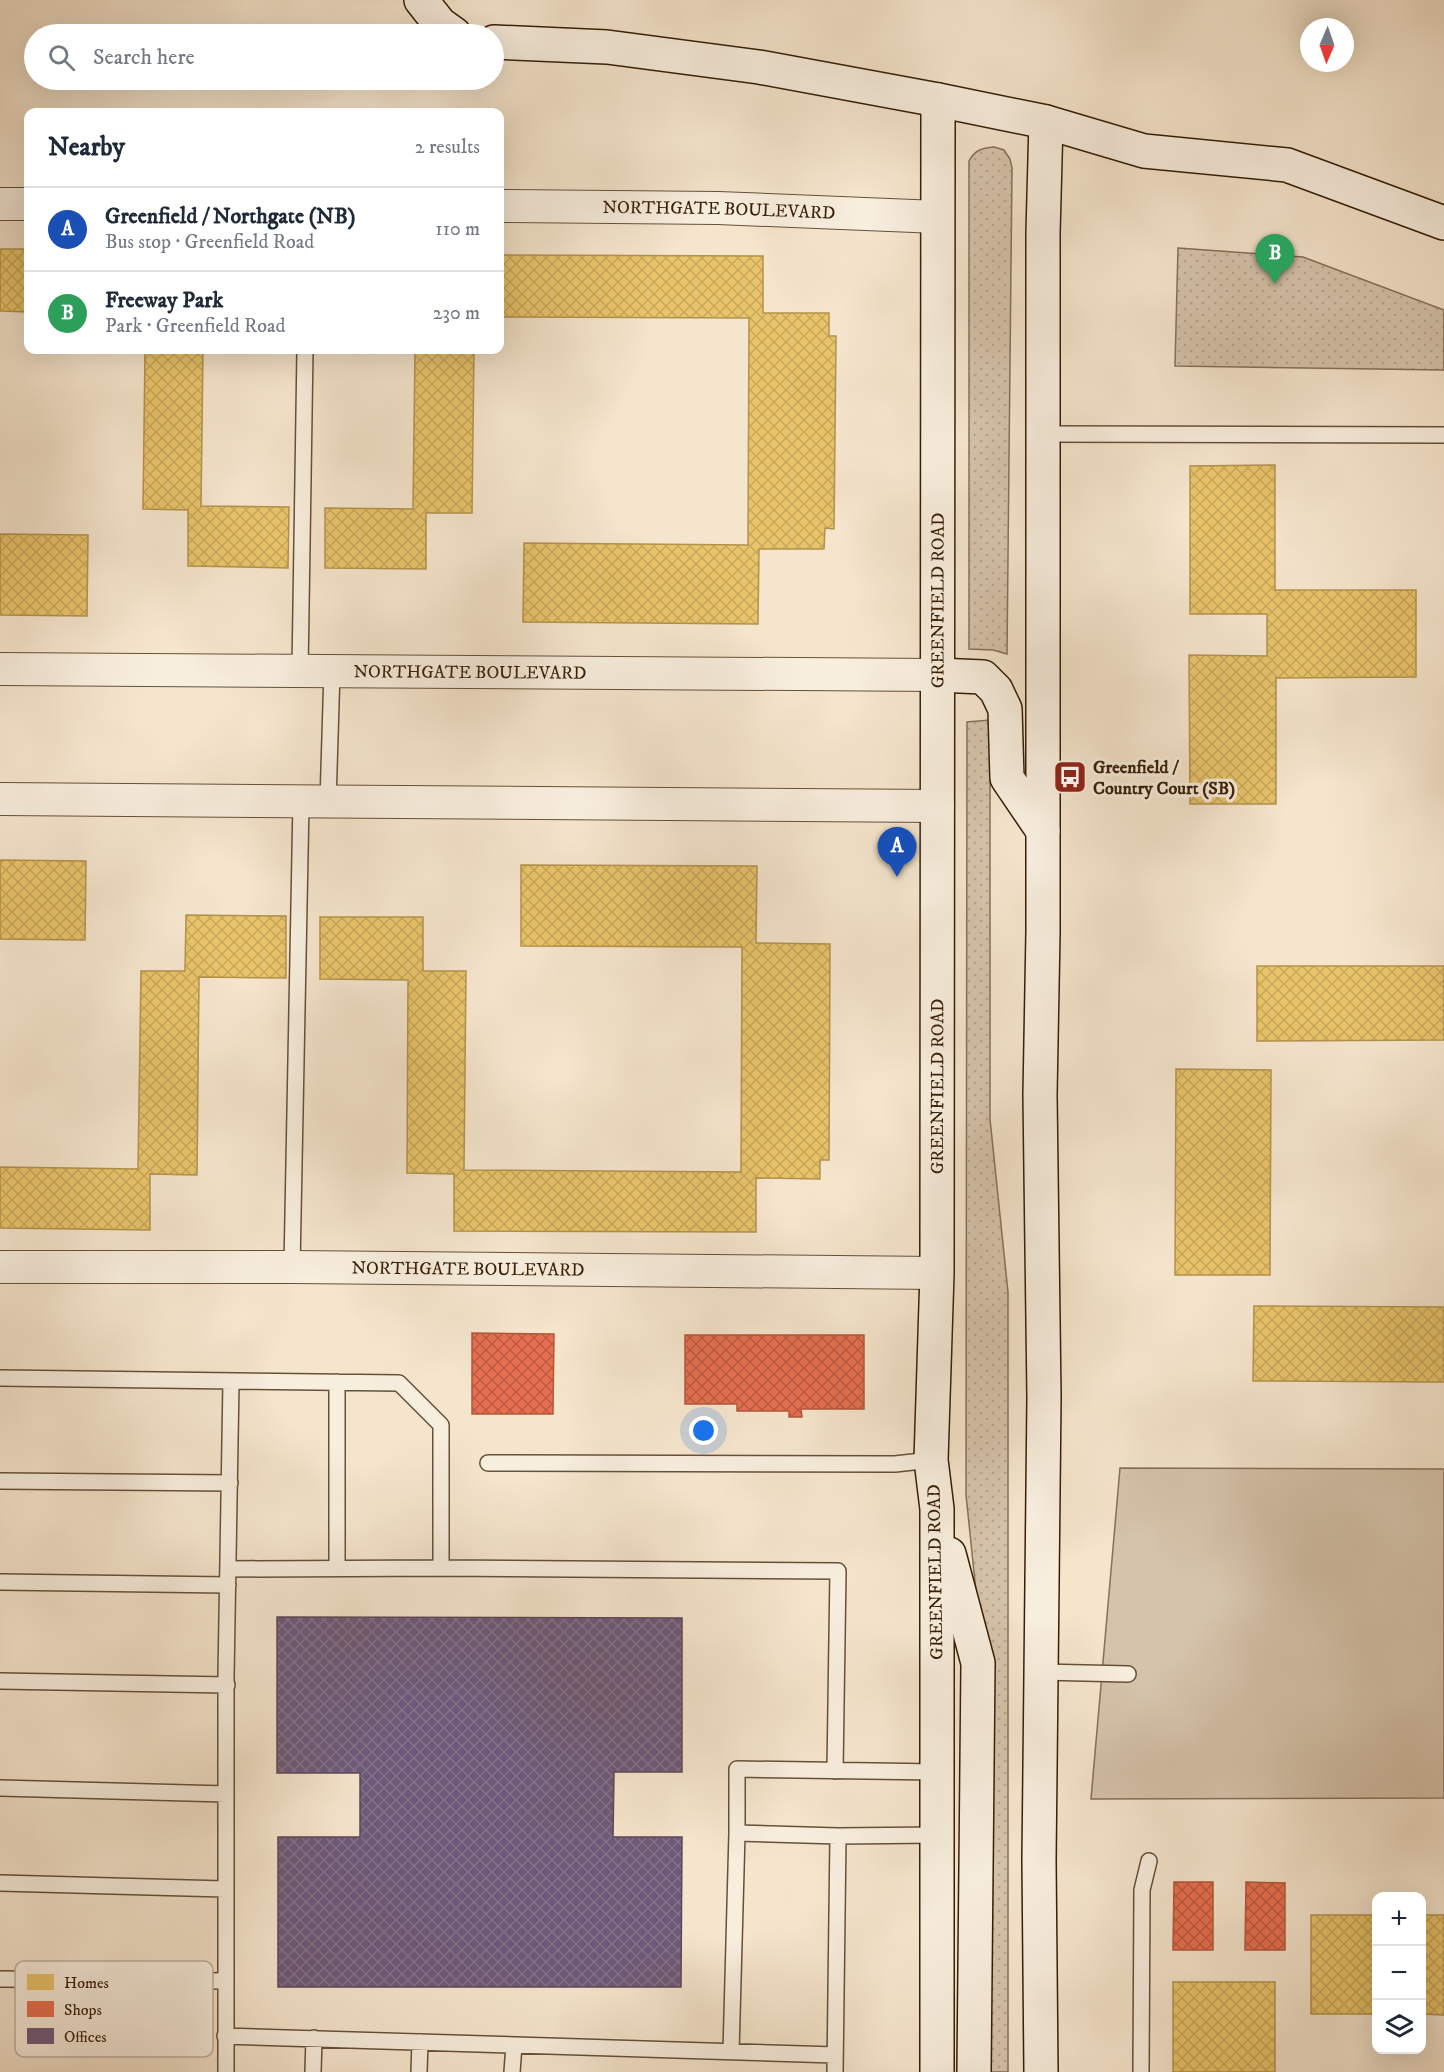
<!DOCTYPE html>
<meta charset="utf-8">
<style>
body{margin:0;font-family:"IM FELL DW Pica",serif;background:#f6f6f7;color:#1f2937}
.controls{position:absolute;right:18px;bottom:18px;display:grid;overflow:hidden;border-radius:12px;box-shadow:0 6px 24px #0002}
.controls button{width:54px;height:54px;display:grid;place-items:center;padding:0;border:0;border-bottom:2px solid #e0e1e3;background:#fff;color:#1f2937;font:30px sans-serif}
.compass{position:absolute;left:1300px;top:18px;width:54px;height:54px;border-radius:50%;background:#fff;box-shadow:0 6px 24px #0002;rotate:182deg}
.you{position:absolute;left:704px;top:1431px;width:21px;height:21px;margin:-15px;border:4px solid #fff;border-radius:50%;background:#1a73e8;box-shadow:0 0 0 9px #1a73e833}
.badge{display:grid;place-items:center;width:39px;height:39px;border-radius:50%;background:#0f766e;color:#fff;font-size:20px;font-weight:700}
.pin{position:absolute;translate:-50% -50px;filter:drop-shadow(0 2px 3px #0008)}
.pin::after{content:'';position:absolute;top:32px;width:21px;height:18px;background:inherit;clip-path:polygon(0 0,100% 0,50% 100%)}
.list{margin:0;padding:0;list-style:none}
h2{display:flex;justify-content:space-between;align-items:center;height:78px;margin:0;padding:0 24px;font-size:26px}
h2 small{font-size:20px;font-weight:400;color:#747a83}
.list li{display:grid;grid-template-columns:39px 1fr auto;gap:18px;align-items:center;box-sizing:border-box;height:84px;padding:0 24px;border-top:2px solid #e0e1e3}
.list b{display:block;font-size:22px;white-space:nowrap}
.list p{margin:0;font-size:20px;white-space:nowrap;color:#747a83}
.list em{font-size:20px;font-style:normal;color:#747a83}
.icon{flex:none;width:33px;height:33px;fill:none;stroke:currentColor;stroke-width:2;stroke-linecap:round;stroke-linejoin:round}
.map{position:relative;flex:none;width:1444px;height:2072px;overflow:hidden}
.search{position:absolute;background:#fff;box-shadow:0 6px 24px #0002;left:24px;top:24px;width:480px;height:66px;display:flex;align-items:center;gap:15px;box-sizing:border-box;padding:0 21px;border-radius:33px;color:#747a83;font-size:22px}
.panel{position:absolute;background:#fff;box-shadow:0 6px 24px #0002;left:24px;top:108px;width:480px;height:246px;border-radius:12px}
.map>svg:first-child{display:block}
.green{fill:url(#green-dots);stroke:#867058;stroke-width:1.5}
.pitch{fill:#d5c3ab;stroke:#867058;stroke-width:1.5}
.homes{fill:url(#homes-cross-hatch);stroke:#b3924c;stroke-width:1.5}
.shops{fill:url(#shops-cross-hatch);stroke:#b2573a;stroke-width:1.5}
.offices{fill:url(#offices-cross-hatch);stroke:#5c4757;stroke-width:1.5}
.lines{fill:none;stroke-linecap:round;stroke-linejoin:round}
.lane-casing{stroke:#665038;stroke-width:18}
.street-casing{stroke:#665038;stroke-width:34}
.secondary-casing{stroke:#361e06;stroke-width:36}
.lane{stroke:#f8eede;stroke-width:15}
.street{stroke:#f8eede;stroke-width:32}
.secondary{stroke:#f8eede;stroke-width:33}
.labels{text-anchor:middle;stroke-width:6;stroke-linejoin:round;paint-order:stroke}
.street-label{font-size:18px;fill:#361e06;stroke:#f8eede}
.poi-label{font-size:18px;font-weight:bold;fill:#361e06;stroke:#f8eede;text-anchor:start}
.key{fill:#f8eede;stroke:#beb09d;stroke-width:1.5}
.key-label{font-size:16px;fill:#361e06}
</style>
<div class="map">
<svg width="1444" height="2072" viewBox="0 0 1444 2072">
<defs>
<pattern id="green-dots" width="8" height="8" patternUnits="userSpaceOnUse" patternTransform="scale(1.5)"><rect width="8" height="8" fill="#d5c3ab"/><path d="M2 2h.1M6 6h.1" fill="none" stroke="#b7a792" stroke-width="1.8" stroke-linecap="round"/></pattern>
<pattern id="homes-cross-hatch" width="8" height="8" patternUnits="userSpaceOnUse" patternTransform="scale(1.5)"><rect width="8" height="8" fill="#e9c46a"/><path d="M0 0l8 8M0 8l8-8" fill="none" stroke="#c8a85a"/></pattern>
<pattern id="shops-cross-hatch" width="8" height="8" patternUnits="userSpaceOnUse" patternTransform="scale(1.5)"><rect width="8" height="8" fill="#e76f51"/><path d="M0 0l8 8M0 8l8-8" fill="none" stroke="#bc5b41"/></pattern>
<pattern id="offices-cross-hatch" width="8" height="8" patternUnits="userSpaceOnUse" patternTransform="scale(1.5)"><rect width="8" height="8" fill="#6d597a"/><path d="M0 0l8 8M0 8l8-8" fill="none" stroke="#827288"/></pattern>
</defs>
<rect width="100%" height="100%" fill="#f5e5cd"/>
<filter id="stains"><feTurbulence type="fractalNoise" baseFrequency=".00333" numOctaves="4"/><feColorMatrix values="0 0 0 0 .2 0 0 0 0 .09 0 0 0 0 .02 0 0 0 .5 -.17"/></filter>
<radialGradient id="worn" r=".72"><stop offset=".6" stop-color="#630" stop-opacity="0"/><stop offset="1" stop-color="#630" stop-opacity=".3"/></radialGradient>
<path class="green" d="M 994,147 L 1004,150 L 1010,159 L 1012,168 L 1007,654 L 993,650 L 969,649 L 969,161 C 975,150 982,148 994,147 Z
M 1178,248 L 1303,257 L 1444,310 L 1444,370 L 1175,366 Z
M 990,720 L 990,1119 L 1008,1292 L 1008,2072 L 985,2072 L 984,1668 L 966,1495 L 967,722 Z"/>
<path class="pitch" d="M 1120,1468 L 1444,1469 L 1444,1798 L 1091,1799 Z"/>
<path class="homes" d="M 0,249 L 28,249 L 28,312 L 0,311 Z
M 500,255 L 763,256 L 763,313 L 829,313 L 829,336 L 836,336 L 834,529 L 825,528 L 824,549 L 759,549 L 758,624 L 523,622 L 524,543 L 748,545 L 749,318 L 500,317 Z
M 145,350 L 203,350 L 201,506 L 289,507 L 288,568 L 188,566 L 188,510 L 143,509 Z
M 415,350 L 474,350 L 472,513 L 426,513 L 426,569 L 325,568 L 325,508 L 413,509 Z
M 1275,465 L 1275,590 L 1416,590 L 1416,677 L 1276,678 L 1276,804 L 1190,804 L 1189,655 L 1267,656 L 1267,614 L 1190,614 L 1190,466 Z
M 0,534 L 88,535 L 87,616 L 0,615 Z
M 0,860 L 86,861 L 85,940 L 0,939 Z
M 521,865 L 757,866 L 756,943 L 830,944 L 829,1160 L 820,1160 L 820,1179 L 756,1178 L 756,1232 L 454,1231 L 454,1174 L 407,1173 L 408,980 L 320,979 L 320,917 L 423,917 L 423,971 L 466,971 L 464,1170 L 741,1172 L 742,947 L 521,946 Z
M 186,915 L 286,916 L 286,978 L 199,977 L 197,1175 L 150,1174 L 150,1230 L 0,1228 L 0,1167 L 138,1169 L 141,971 L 185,971 Z
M 1257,966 L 1444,966 L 1444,1040 L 1257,1041 Z
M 1176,1069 L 1271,1070 L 1270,1275 L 1175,1275 Z
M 1254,1306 L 1444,1307 L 1444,1382 L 1253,1381 Z
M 1311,1915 L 1376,1915 L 1376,2014 L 1311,2014 Z
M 1422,1915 L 1444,1915 L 1444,2015 L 1422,2014 Z
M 1173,1982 L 1275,1982 L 1275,2072 L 1173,2072 Z"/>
<path class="shops" d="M 472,1333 L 554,1334 L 553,1414 L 472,1414 Z
M 685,1335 L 864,1335 L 864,1409 L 801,1409 L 802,1417 L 789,1417 L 789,1411 L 737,1411 L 737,1404 L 685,1404 Z
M 1174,1882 L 1213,1882 L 1213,1950 L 1173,1950 Z
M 1246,1882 L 1285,1883 L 1285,1950 L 1245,1950 Z"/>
<path class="offices" d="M 277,1617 L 682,1618 L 682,1772 L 614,1772 L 613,1837 L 682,1837 L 681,1987 L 278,1987 L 278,1837 L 360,1837 L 360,1773 L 277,1773 Z"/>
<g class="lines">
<defs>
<path id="lane" d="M 1043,434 L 1444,435
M 300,671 L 305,350
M 328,802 L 332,671
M 292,1267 L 301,802
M 0,1378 L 399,1383 L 441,1425 L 441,1568 L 838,1571 L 835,1771
M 337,1382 L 337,1568
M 488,1463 L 895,1464 L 931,1460
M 0,1481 L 230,1483
M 228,1569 L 441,1568
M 0,1582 L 228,1585
M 1041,1672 L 1128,1674
M 0,1681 L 227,1685
M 0,1788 L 226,1794
M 937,1835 L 838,1836 L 737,1833 L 737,1769 L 937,1772
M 0,1883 L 225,1889
M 0,1979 L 225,1981
M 225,2036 L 835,2055
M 731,2052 L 737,1833
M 226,2072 L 226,1677 L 231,1381
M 313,2072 L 314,2038
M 419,2072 L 420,2042
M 512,2072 L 514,2045
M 835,2072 L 838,1836
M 1141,2072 L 1142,1890 L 1149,1861"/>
<g id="street">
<path d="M 0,204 L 28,204"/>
<path id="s1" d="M 500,206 L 718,208 L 938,217"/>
<path id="s2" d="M 0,669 L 938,675"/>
<path d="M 0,799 L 938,806"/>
<path id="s3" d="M 0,1267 L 292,1267 L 937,1273"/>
</g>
<g id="secondary">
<path d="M 421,0 L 440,24 L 454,34"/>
<path d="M 494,42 L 607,47 L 759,67 L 938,100 L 1046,122 L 1144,151 L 1287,165 L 1444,223"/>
<path d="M 938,675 L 983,677 L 996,690 L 1005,709 L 1007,778 L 1043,831"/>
<path d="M 949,1554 L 978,1663 L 974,2072"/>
<path id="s4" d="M 937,2072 L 937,1509 L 931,1460 L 937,1273 L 938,100"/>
<path d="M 1041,2072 L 1039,1861 L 1044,1397 L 1040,1095 L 1043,932 L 1043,233 L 1046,122"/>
</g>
</defs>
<use href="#lane" class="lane-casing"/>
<use href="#street" class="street-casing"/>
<use href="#secondary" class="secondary-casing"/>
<use href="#lane" class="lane"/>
<use href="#street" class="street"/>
<use href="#secondary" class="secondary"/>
</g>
<defs>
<symbol id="bus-square" viewBox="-11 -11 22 22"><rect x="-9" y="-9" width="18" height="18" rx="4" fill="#8f2418" stroke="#f8eede"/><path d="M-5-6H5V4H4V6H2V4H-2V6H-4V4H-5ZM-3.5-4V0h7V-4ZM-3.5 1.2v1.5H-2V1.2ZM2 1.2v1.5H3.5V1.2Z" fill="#fff"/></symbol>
</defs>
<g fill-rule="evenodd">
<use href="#bus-square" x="1051" y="758" width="38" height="38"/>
</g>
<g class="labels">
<g class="street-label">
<text dy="6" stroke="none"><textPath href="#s1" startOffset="219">NORTHGATE BOULEVARD</textPath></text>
<text dy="6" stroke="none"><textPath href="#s4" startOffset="1472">GREENFIELD ROAD</textPath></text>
<text dy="6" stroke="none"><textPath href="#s2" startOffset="470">NORTHGATE BOULEVARD</textPath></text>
<text dy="6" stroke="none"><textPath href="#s4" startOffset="986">GREENFIELD ROAD</textPath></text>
<text dy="6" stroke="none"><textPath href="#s3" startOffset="468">NORTHGATE BOULEVARD</textPath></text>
<text transform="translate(935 1572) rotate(-91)" y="6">GREENFIELD ROAD</text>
</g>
<g class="poi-label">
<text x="1093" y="773">Greenfield /<tspan x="1093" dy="21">Country Court (SB)</tspan></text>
</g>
</g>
<rect x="15" y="1961" width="198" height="96" rx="9" class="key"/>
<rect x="27" y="1974" width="27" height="16" fill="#e9c46a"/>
<rect x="27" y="2001" width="27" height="16" fill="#e76f51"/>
<rect x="27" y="2028" width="27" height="16" fill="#6d597a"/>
<g class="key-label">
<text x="64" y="1988">Homes</text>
<text x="64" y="2015">Shops</text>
<text x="64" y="2042">Offices</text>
</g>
<rect width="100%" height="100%" filter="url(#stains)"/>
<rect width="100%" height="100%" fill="url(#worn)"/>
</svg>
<div class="controls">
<button>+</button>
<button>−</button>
<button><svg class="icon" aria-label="layers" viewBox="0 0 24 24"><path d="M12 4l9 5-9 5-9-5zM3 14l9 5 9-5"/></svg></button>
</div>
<svg class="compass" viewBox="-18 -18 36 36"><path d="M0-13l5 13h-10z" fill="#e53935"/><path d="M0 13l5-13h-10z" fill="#747a83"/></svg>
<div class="you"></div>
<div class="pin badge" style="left:897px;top:877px;background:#1a4fb4">A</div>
<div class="pin badge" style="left:1275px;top:284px;background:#2e9e5b">B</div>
<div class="search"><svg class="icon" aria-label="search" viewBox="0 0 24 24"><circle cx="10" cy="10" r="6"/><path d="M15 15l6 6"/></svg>Search here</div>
<section class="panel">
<h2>Nearby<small>2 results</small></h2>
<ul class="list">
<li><span class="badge" style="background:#1a4fb4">A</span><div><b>Greenfield / Northgate (NB)</b><p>Bus stop · Greenfield Road</p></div><em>110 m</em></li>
<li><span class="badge" style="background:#2e9e5b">B</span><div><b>Freeway Park</b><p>Park · Greenfield Road</p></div><em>230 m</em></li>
</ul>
</section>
</div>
